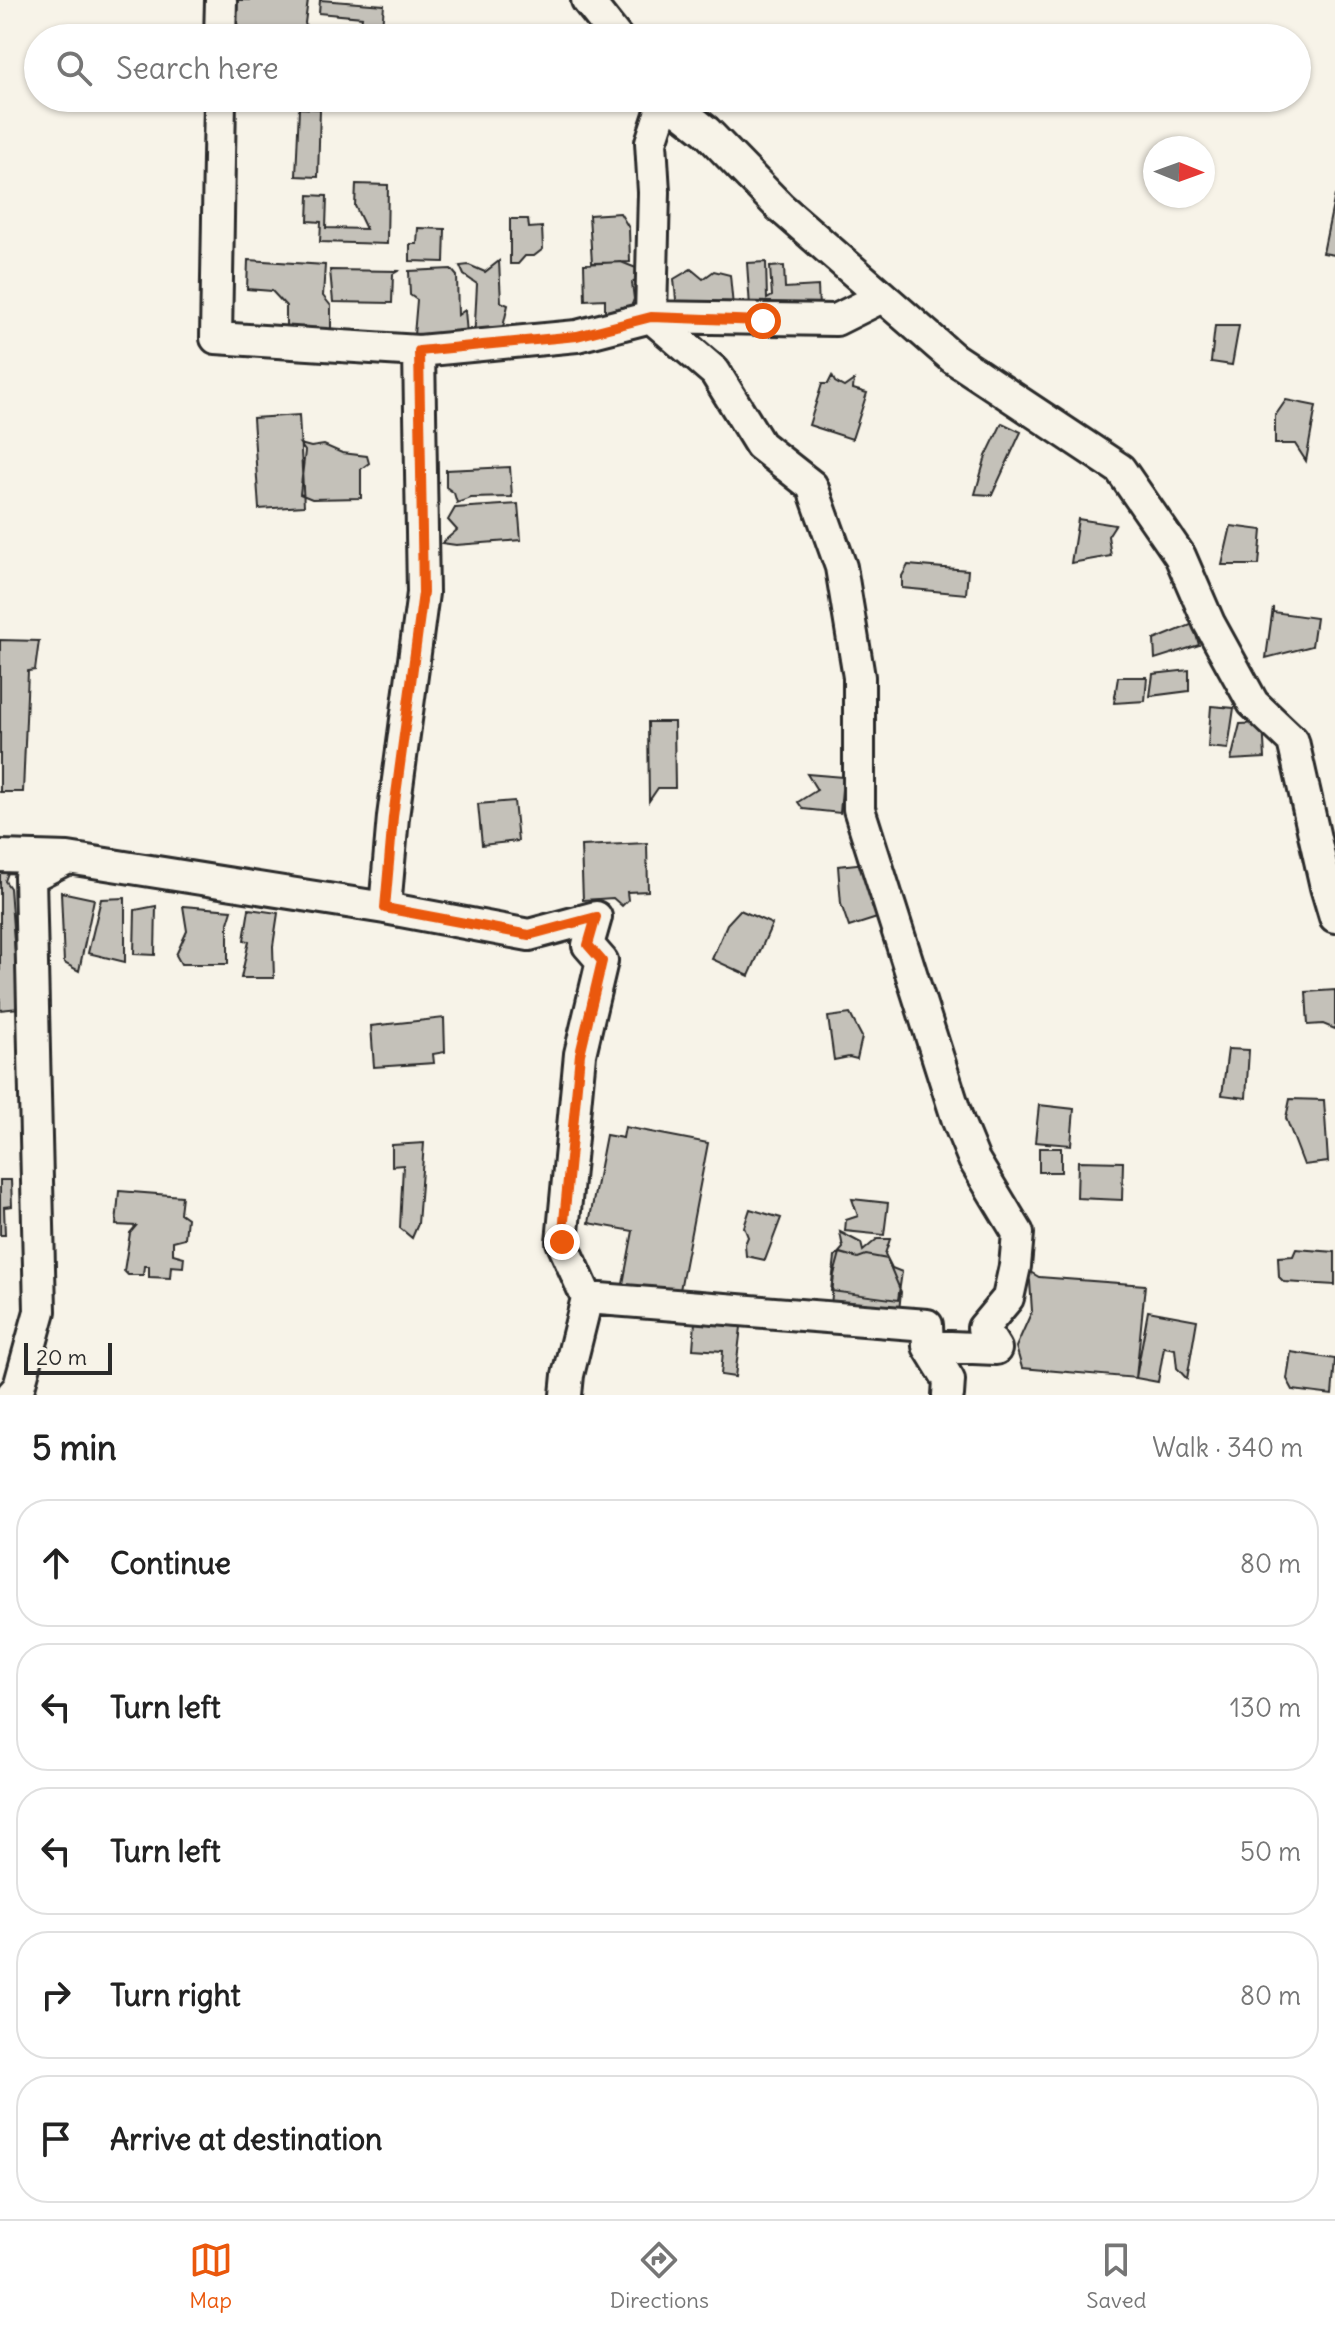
<!DOCTYPE html>
<meta charset="utf-8">
<style>
body{margin:0;font-family:Delius,sans-serif;background:#f6f6f6;color:#222}
.compass{position:absolute;left:1143px;top:136px;width:72px;height:72px;border-radius:50%;background:#fff;box-shadow:0 2px 6px #0004;rotate:91deg}
.scale{position:absolute;left:24px;bottom:20px;width:88px;box-sizing:border-box;padding-left:8px;border:4px solid #2b2b2b;border-top:0;font-size:22px;line-height:28px;white-space:nowrap;color:#2b2b2b;-webkit-text-stroke:6px #f7f3e8;paint-order:stroke}
.stop{position:absolute;width:24px;height:24px;margin:-18px;border:6px solid #ea580c;border-radius:50%;background:#fff}
.stop.end{background:#ea580c;border-color:#fff;box-shadow:0 2px 8px #0008}
.list{margin:0;padding:0;list-style:none}
h2{display:flex;justify-content:space-between;align-items:center;height:104px;margin:0;padding:0 32px;font-size:34px}
h2 small{font-size:26px;font-weight:400;color:#767676}
.list li{display:grid;grid-template-columns:52px 1fr auto;gap:24px;align-items:center;box-sizing:border-box;height:128px;margin:0 16px 16px;padding:0 16px;border:2px solid #e0e0e0;border-radius:32px}
.list b{display:block;font-size:30px;white-space:nowrap}
.list em{font-size:26px;font-style:normal;color:#767676}
.icon{flex:none;width:44px;height:44px;fill:none;stroke:currentColor;stroke-width:2;stroke-linecap:round;stroke-linejoin:round}
.map{position:relative;flex:none;width:1335px;height:1395px;overflow:hidden}
.search{position:absolute;background:#fff;box-shadow:0 2px 6px #0004;left:24px;right:24px;top:24px;height:88px;display:flex;align-items:center;gap:20px;box-sizing:border-box;padding:0 28px;border-radius:44px;color:#767676;font-size:30px}
.sheet{height:824px;background:#fff}
nav{display:flex;justify-content:space-around;align-items:center;box-sizing:border-box;height:112px;border-top:2px solid #e0e0e0;background:#fff;font-size:22px;color:#767676}
nav a{display:grid;justify-items:center;gap:4px}
nav .on{color:#ea580c}
.map>svg:first-child{display:block}
.building{fill:#c4c1b9;stroke:#2b2b2b;stroke-width:2}
.lines{fill:none;stroke-linecap:round;stroke-linejoin:round}
.minor-casing{stroke:#2b2b2b;stroke-width:36}
.minor{stroke:#f7f3e8;stroke-width:30}
.route{stroke:#ea580c;stroke-width:10}
</style>
<div class="map">
<svg width="1335" height="1395" viewBox="0 0 1335 1395">
<rect width="100%" height="100%" fill="#f7f3e8"/>
<filter id="ink" filterUnits="userSpaceOnUse"><feTurbulence type="fractalNoise" baseFrequency=".0125" numOctaves="2"/><feDisplacementMap in="SourceGraphic" scale="16" xChannelSelector="R" yChannelSelector="G"/><feConvolveMatrix kernelMatrix="1 2 1 2 8 2 1 2 1" color-interpolation-filters="sRGB"/></filter>
<g filter="url(#ink)">
<path class="building" d="M 237,0 L 308,0 L 305,23 L 309,38 L 229,38 Z
M 320,0 L 384,5 L 381,38 L 359,38 L 362,17 L 319,13 Z
M 299,108 L 320,109 L 318,177 L 296,176 Z
M 356,184 L 388,185 L 387,244 L 320,242 L 321,222 L 308,221 L 309,195 L 327,196 L 326,228 L 366,229 L 355,206 Z
M 1335,195 L 1335,255 L 1323,253 Z
M 620,213 L 629,228 L 630,262 L 592,263 L 589,215 Z
M 510,219 L 528,219 L 529,228 L 542,227 L 543,249 L 534,256 L 525,256 L 518,264 L 510,264 Z
M 418,228 L 445,229 L 444,262 L 410,261 L 410,244 L 417,244 Z
M 248,260 L 325,265 L 323,296 L 331,306 L 331,335 L 286,334 L 286,306 L 272,291 L 247,289 Z
M 499,261 L 501,302 L 508,305 L 503,327 L 474,342 L 477,284 L 464,275 L 460,266 L 469,265 L 485,272 Z
M 621,262 L 641,270 L 641,277 L 632,283 L 634,299 L 631,307 L 614,322 L 614,309 L 605,313 L 605,299 L 585,300 L 584,264 Z
M 766,262 L 767,299 L 772,296 L 770,267 L 784,266 L 785,288 L 818,286 L 819,308 L 750,307 L 747,263 Z
M 451,269 L 457,276 L 458,315 L 465,310 L 467,334 L 418,339 L 414,335 L 417,300 L 410,295 L 409,271 Z
M 691,269 L 703,279 L 714,271 L 730,275 L 734,317 L 678,320 L 674,279 Z
M 330,270 L 398,271 L 393,274 L 392,303 L 333,302 Z
M 1215,326 L 1239,326 L 1232,365 L 1211,362 Z
M 832,376 L 835,382 L 844,387 L 854,380 L 853,389 L 867,393 L 852,439 L 809,425 L 822,384 L 828,384 Z
M 1286,400 L 1316,406 L 1306,461 L 1295,444 L 1275,444 L 1275,416 Z
M 299,415 L 304,506 L 259,509 L 253,418 Z
M 1002,423 L 1021,432 L 992,495 L 975,494 L 986,456 Z
M 300,444 L 311,447 L 324,445 L 342,453 L 367,456 L 369,463 L 361,469 L 361,498 L 312,499 L 300,494 L 305,451 Z
M 510,467 L 512,497 L 471,498 L 457,503 L 454,493 L 446,487 L 446,470 Z
M 518,504 L 521,540 L 456,545 L 442,543 L 457,530 L 448,520 L 455,508 Z
M 1078,519 L 1115,525 L 1108,536 L 1111,556 L 1071,563 Z
M 1231,526 L 1262,530 L 1259,565 L 1222,565 Z
M 908,565 L 968,570 L 966,594 L 902,588 L 902,576 Z
M 1273,607 L 1273,612 L 1316,618 L 1312,646 L 1266,658 Z
M 1193,624 L 1199,645 L 1155,659 L 1154,640 Z
M 0,640 L 39,641 L 35,670 L 28,671 L 23,792 L 0,792 Z
M 1189,670 L 1189,691 L 1150,696 L 1153,674 Z
M 1118,677 L 1147,677 L 1145,701 L 1114,703 Z
M 1211,706 L 1234,708 L 1228,749 L 1208,747 Z
M 648,722 L 674,722 L 675,788 L 658,788 L 649,801 Z
M 1263,723 L 1265,758 L 1231,760 L 1240,724 Z
M 807,774 L 843,777 L 840,813 L 803,809 L 798,802 L 817,790 Z
M 514,801 L 518,841 L 482,845 L 478,804 Z
M 647,843 L 648,891 L 627,892 L 628,900 L 622,906 L 613,898 L 583,900 L 581,846 Z
M 866,863 L 870,895 L 877,918 L 849,927 L 841,904 L 838,866 Z
M 9,870 L 5,881 L 10,888 L 19,1008 L 0,1010 L 0,871 Z
M 61,892 L 94,899 L 79,971 L 64,963 Z
M 125,898 L 125,962 L 88,953 L 101,899 Z
M 156,906 L 155,955 L 134,954 L 135,910 Z
M 183,906 L 232,910 L 228,923 L 228,964 L 181,964 L 176,955 L 187,931 Z
M 249,909 L 278,913 L 273,946 L 274,978 L 241,978 L 249,941 L 244,940 Z
M 740,910 L 772,924 L 749,976 L 712,959 L 727,924 Z
M 1335,990 L 1335,1029 L 1323,1024 L 1308,1025 L 1306,992 Z
M 850,1014 L 862,1037 L 857,1059 L 849,1057 L 834,1060 L 828,1017 Z
M 444,1018 L 445,1052 L 433,1054 L 434,1063 L 374,1067 L 371,1026 Z
M 1228,1049 L 1249,1050 L 1246,1098 L 1222,1095 Z
M 1290,1099 L 1324,1100 L 1328,1162 L 1304,1165 L 1286,1118 Z
M 1039,1105 L 1074,1109 L 1071,1145 L 1035,1142 Z
M 625,1127 L 708,1143 L 676,1311 L 620,1300 L 633,1231 L 589,1223 L 606,1135 L 623,1138 Z
M 424,1143 L 418,1224 L 412,1238 L 400,1228 L 403,1165 L 392,1166 L 392,1145 Z
M 1039,1148 L 1061,1148 L 1061,1172 L 1039,1172 Z
M 1078,1161 L 1123,1162 L 1122,1200 L 1077,1198 Z
M 0,1180 L 11,1180 L 12,1206 L 4,1207 L 5,1235 L 0,1235 Z
M 119,1191 L 182,1196 L 180,1213 L 187,1218 L 185,1238 L 173,1241 L 173,1254 L 184,1257 L 183,1267 L 171,1266 L 170,1278 L 149,1277 L 149,1266 L 144,1266 L 143,1275 L 128,1275 L 124,1271 L 130,1233 L 136,1226 L 116,1225 Z
M 852,1199 L 888,1203 L 884,1235 L 845,1231 L 846,1220 L 858,1216 Z
M 750,1209 L 781,1218 L 765,1260 L 746,1256 L 745,1244 L 748,1237 L 744,1227 Z
M 840,1232 L 861,1243 L 863,1251 L 877,1239 L 890,1239 L 885,1254 L 892,1268 L 902,1272 L 898,1300 L 831,1291 L 835,1257 L 843,1248 Z
M 1296,1249 L 1335,1252 L 1335,1285 L 1284,1282 L 1279,1277 L 1278,1257 L 1293,1256 Z
M 840,1253 L 858,1258 L 866,1255 L 887,1259 L 901,1292 L 899,1311 L 831,1305 L 834,1275 Z
M 1025,1269 L 1039,1277 L 1145,1285 L 1136,1378 L 1022,1368 L 1016,1347 L 1032,1311 L 1030,1281 Z
M 1148,1311 L 1197,1320 L 1187,1379 L 1177,1368 L 1175,1349 L 1164,1347 L 1158,1382 L 1136,1378 Z
M 695,1322 L 741,1327 L 735,1377 L 721,1375 L 723,1351 L 693,1349 Z
M 1291,1352 L 1335,1359 L 1332,1395 L 1293,1390 L 1287,1379 Z"/>
<g class="lines">
<defs>
<path id="minor" d="M 587,0 L 617,38
M 220,38 L 221,0
M 220,98 L 216,338 L 419,351 L 577,336 L 651,317 L 836,320 L 882,297
M 664,98 L 706,131 L 780,207 L 953,358 L 1120,469 L 1180,556 L 1209,623 L 1253,703 L 1293,741 L 1326,887 L 1335,917
M 665,99 L 651,142 L 654,192 L 651,317 L 715,372 L 760,445 L 812,486 L 841,567 L 859,677 L 859,809 L 958,1121 L 974,1160 L 1018,1233 L 1015,1266 L 1008,1298 L 983,1328 L 996,1349 L 928,1346 L 949,1380 L 948,1395
M 0,856 L 68,858 L 385,908 L 529,935 L 596,917 L 588,945 L 602,961 L 580,1054 L 562,1242 L 587,1298 L 927,1325 L 928,1346
M 385,908 L 393,817 L 423,593 L 419,351
M 12,1395 L 19,1387 L 40,1311 L 30,877 L 64,860
M 566,1395 L 568,1375 L 587,1298"/>
</defs>
<use href="#minor" class="minor-casing"/>
<use href="#minor" class="minor"/>
</g>
</g>
<g class="lines" filter="url(#ink)">
<path class="route" d="M 562,1242 L 580,1054 L 602,961 L 588,945 L 596,917 L 529,935 L 385,908 L 393,817 L 423,593 L 419,351 L 577,336 L 651,317 L 763,321"/>
</g>
</svg>
<svg class="compass" viewBox="-18 -18 36 36"><path d="M0-13l5 13h-10z" fill="#e53935"/><path d="M0 13l5-13h-10z" fill="#767676"/></svg>
<div class="scale">20 m</div>
<div class="stop" style="left:763px;top:321px"></div>
<div class="stop end" style="left:562px;top:1242px"></div>
<div class="search"><svg class="icon" aria-label="search" viewBox="0 0 24 24"><circle cx="10" cy="10" r="6"/><path d="M15 15l6 6"/></svg>Search here</div>
</div>
<section class="sheet">
<h2>5 min<small>Walk · 340 m</small></h2>
<ul class="list">
<li><svg class="icon" aria-label="ahead" viewBox="0 0 24 24"><path d="M12 20V5M6 11l6-6 6 6"/></svg><div><b>Continue</b></div><em>80 m</em></li>
<li><svg class="icon" aria-label="left" viewBox="0 0 24 24"><path d="M17 20v-9H6M10 6l-5 5 5 5"/></svg><div><b>Turn left</b></div><em>130 m</em></li>
<li><svg class="icon" aria-label="left" viewBox="0 0 24 24"><path d="M17 20v-9H6M10 6l-5 5 5 5"/></svg><div><b>Turn left</b></div><em>50 m</em></li>
<li><svg class="icon" aria-label="right" viewBox="0 0 24 24"><path d="M7 20v-9h11M14 6l5 5-5 5"/></svg><div><b>Turn right</b></div><em>80 m</em></li>
<li><svg class="icon" aria-label="arrive" viewBox="0 0 24 24"><path d="M6 21V4h12l-3 4 3 4H6"/></svg><div><b>Arrive at destination</b></div></li>
</ul>
</section>
<nav>
<a class="on"><svg class="icon" aria-label="map" viewBox="0 0 24 24"><path d="M3 6l6-2 6 2 6-2v14l-6 2-6-2-6 2zM9 4v14M15 6v14"/></svg>Map</a>
<a><svg class="icon" aria-label="directions" viewBox="0 0 24 24"><path d="M12 3l9 9-9 9-9-9zM9 14v-3h6M13 9l2 2-2 2"/></svg>Directions</a>
<a><svg class="icon" aria-label="saved" viewBox="0 0 24 24"><path d="M7 4h10v16l-5-4-5 4z"/></svg>Saved</a>
</nav>
